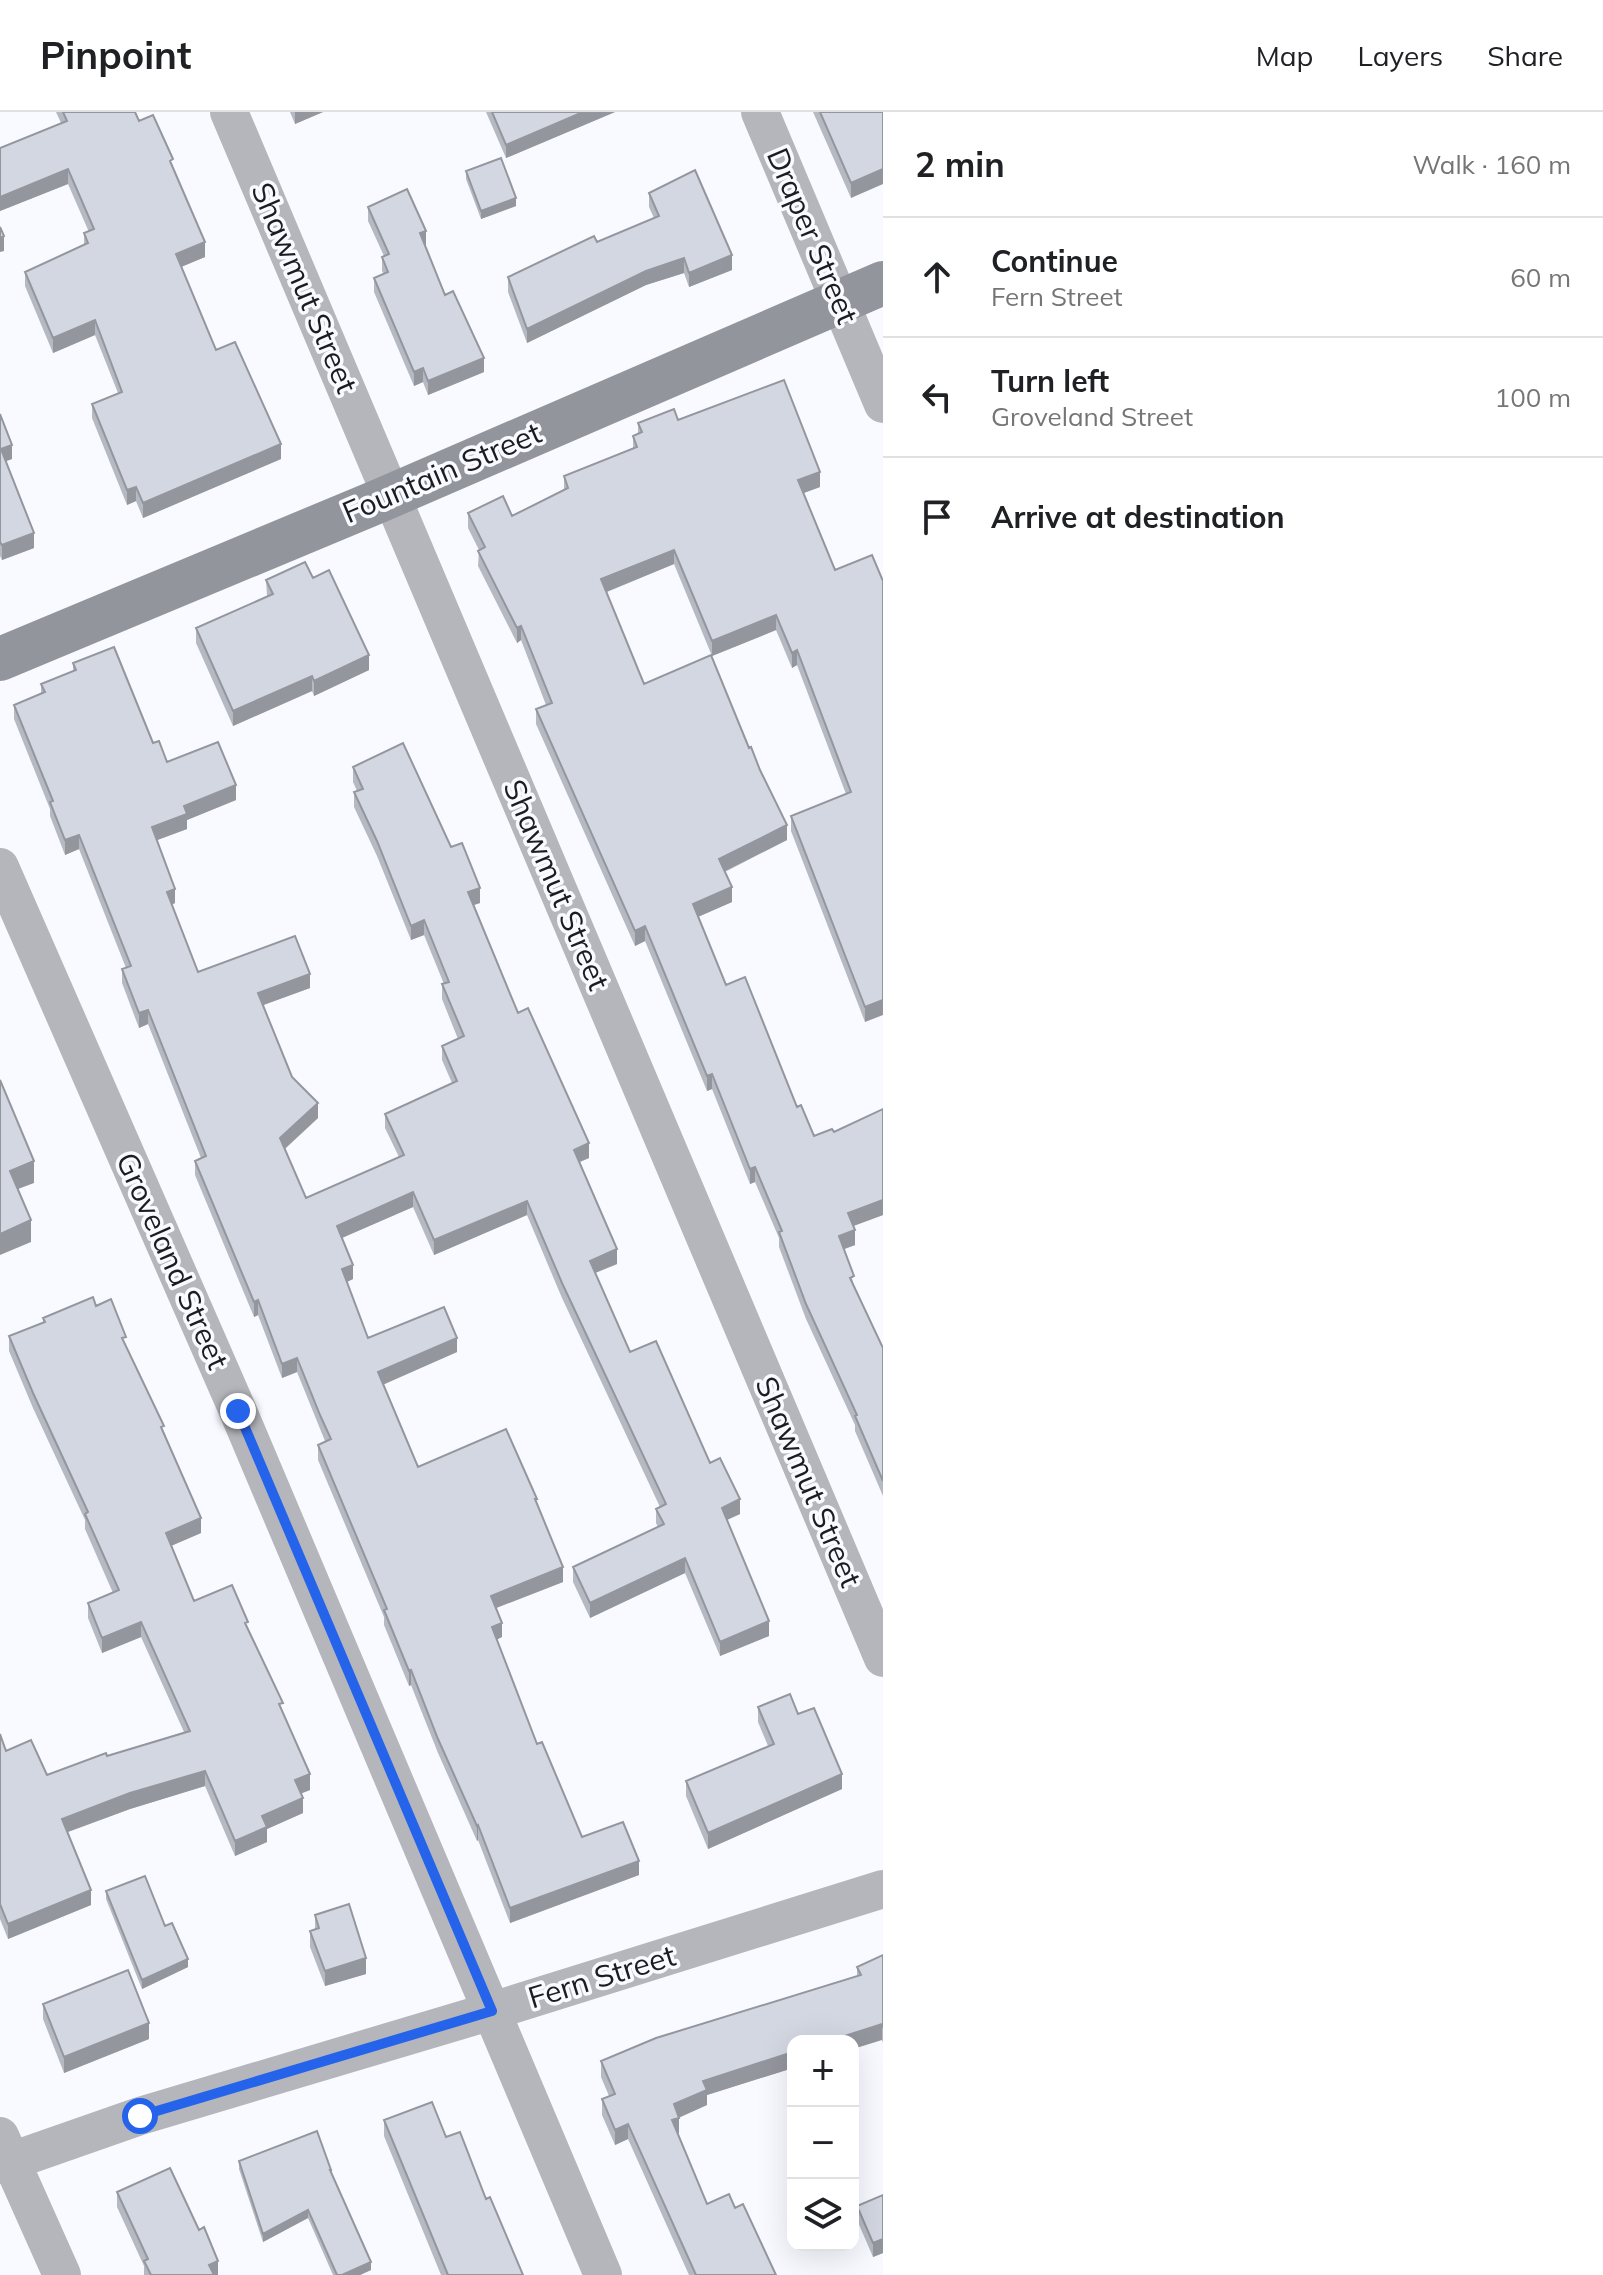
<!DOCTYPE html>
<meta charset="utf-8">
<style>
body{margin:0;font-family:Mulish,sans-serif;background:#f6f6f6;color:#202124}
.controls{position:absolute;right:24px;bottom:24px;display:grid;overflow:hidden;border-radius:16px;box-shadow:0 8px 32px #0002}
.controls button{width:72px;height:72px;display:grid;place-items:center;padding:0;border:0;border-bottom:2px solid #e0e0e0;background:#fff;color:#202124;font:40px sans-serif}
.stop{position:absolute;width:24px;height:24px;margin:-18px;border:6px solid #2563eb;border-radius:50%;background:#fff}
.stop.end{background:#2563eb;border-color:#fff;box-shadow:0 2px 8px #0008}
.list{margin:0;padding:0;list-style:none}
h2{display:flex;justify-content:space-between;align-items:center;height:104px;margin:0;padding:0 32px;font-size:34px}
h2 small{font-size:26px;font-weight:400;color:#757577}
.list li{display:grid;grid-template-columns:52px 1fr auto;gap:24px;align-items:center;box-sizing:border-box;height:120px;padding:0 32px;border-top:2px solid #e0e0e0}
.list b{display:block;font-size:30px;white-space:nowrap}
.list p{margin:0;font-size:26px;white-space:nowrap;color:#757577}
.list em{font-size:26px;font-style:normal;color:#757577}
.icon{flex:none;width:44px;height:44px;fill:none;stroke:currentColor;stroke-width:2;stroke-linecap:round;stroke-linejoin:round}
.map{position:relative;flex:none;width:883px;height:2163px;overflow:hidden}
header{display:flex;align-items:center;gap:48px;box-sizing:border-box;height:112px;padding:0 40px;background:#fff;border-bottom:2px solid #e0e0e0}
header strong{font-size:38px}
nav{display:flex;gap:44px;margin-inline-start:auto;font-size:28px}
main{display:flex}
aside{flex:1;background:#fff}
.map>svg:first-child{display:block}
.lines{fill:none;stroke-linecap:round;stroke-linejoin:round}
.street{stroke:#b4b6bb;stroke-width:38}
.secondary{stroke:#93959d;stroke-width:44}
.wall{fill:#b5b9c2}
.shaded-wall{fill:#94969e}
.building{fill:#d3d7e2;stroke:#94969e;stroke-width:2}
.route{stroke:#2563eb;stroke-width:10}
.labels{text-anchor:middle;stroke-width:7;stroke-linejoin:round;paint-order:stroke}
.street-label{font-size:30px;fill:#1b1c20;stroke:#f8faff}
</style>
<header>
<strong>Pinpoint</strong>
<nav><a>Map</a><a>Layers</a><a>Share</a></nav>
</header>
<main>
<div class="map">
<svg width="883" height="2163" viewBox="0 0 883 2163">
<rect width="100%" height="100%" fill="#f8faff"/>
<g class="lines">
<path class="street" d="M 229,0 L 883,1546
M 760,0 L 883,292
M 0,755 L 238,1299 L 603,2163
M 0,2024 L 62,2163
M 0,2053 L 140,2004 L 492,1899 L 883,1777"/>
<path class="secondary" d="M 0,547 L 379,389 L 883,171"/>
</g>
<path class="wall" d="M 56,0 L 135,0 L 139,9 L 173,56 L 205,145 L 181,155 L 216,238 L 281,347 L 143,406 L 136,389 L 127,393 L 92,306 L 92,292 L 118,281 L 95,223 L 53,241 L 25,174 L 25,160 L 84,132 L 84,121 L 89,120 L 68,72 L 0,99 L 0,36 L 61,11 Z
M 290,0 L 323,0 L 295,12 Z
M 486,0 L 615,0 L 506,46 Z
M 813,0 L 883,0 L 851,86 Z
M 466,59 L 516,94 L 481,107 L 466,67 Z
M 649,81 L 732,158 L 689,175 L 684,161 L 646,173 L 527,231 L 508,180 L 508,165 L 597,130 L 654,106 L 649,95 Z
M 368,95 L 426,133 L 425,133 L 445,183 L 484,260 L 428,283 L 423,270 L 414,274 L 374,180 L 374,166 L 384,162 L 382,159 L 382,145 L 384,144 L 368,109 Z
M 0,302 L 12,347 L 6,349 L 34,436 L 2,448 L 0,444 Z
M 678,308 L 820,375 L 804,381 L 835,458 L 872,443 L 865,910 L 791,719 L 791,704 L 846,682 L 797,553 L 792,556 L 776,518 L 712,544 L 674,452 L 607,480 L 644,572 L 787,728 L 725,760 L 732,790 L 698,805 L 726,873 L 814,1024 L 834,1020 L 883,997 L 883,1103 L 853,1114 L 855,1133 L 844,1137 L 854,1174 L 883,1236 L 883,1384 L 855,1319 L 855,1313 L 806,1207 L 779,1135 L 779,1126 L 755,1070 L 750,1072 L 712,977 L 707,979 L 645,829 L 635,834 L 536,612 L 536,597 L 546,593 L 521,528 L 517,531 L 478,454 L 479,438 L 468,416 L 468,401 L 512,404 L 564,378 L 564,364 L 633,337 L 633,324 L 638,321 L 638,311 Z
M 313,466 L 369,558 L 314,584 L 312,579 L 233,614 L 196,531 L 196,516 L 267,484 L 266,468 Z
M 73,551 L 153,631 L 167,650 L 236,688 L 187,708 L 187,717 L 157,728 L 175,791 L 172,793 L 198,860 L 310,876 L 263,893 L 292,965 L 318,1006 L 285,1037 L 306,1086 L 399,1045 L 385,1016 L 385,1002 L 452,971 L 442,948 L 442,934 L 458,927 L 442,887 L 442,872 L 444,872 L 424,823 L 411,828 L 377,744 L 354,695 L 354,680 L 357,679 L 353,670 L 353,655 L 451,735 L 480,791 L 473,793 L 518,901 L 589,1046 L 580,1050 L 617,1152 L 595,1161 L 630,1240 L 710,1351 L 740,1402 L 727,1408 L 769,1524 L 720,1544 L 685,1461 L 590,1506 L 573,1470 L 573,1455 L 658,1415 L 656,1411 L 656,1397 L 660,1395 L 562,1186 L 527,1103 L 434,1143 L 413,1095 L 342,1126 L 353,1167 L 347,1170 L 368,1226 L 457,1240 L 383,1272 L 418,1355 L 537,1392 L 563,1470 L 496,1496 L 502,1525 L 497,1527 L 537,1632 L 582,1725 L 639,1763 L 510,1811 L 478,1728 L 477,1729 L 438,1641 L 411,1573 L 409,1574 L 384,1513 L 384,1505 L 318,1348 L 318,1333 L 325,1329 L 297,1260 L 282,1266 L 258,1203 L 254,1205 L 195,1063 L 195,1049 L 201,1046 L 148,912 L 139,916 L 122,871 L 122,857 L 126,856 L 79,737 L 65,743 L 50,704 L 50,697 L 14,607 L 14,593 L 41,581 L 41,572 L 73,559 Z
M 96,1194 L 126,1234 L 164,1320 L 201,1421 L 171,1434 L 194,1489 L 248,1518 L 283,1601 L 310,1678 L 301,1681 L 303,1701 L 267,1717 L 267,1730 L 235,1744 L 205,1674 L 130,1697 L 68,1720 L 91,1793 L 8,1827 L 0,1807 L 0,1622 L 6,1639 L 47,1663 L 184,1620 L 141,1525 L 102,1541 L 88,1506 L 88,1491 L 113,1481 L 85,1417 L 85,1408 L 33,1296 L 9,1239 L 9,1224 L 43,1210 L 43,1206 Z
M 758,1595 L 798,1602 L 842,1677 L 708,1737 L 686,1684 L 686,1669 L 768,1634 L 758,1610 Z
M 106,1779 L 165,1814 L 188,1855 L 142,1877 L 106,1787 Z
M 315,1803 L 366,1862 L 325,1874 L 310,1835 L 310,1819 L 315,1818 Z
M 883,1843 L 883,1931 L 882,1928 L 793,1929 L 793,1956 L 707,1983 L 707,1993 L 679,2005 L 679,2021 L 678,2022 L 707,2092 L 735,2096 L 776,2163 L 689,2163 L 628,2027 L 615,2033 L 602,2003 L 602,1987 L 609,1984 L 601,1965 L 601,1949 L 857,1864 L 857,1855 Z
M 43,1892 L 149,1927 L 64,1961 L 43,1907 Z
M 384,2008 L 446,2025 L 486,2087 L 523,2163 L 441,2163 L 384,2024 Z
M 239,2049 L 331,2062 L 371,2158 L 360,2163 L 333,2163 L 308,2106 L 263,2130 L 239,2057 Z
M 117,2080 L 218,2163 L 144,2163 L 144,2154 L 117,2095 Z
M 883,2083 L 883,2141 L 873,2145 L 857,2108 L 857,2094 Z"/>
<path class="shaded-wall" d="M 295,0 L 323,0 L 295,12 Z
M 583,0 L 615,0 L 506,46 L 506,33 Z
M 68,57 L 68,72 L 0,99 L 0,85 Z
M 883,57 L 883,72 L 851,86 L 851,71 Z
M 516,86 L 516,94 L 481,107 L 481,99 Z
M 426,119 L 426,133 L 420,135 L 420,121 Z
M 4,124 L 4,139 L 0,140 L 0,126 Z
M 205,130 L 205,145 L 176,157 L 176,142 Z
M 732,143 L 732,158 L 689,175 L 689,161 Z
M 684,146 L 684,161 L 646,173 L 527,231 L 527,217 L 646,159 Z
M 95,208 L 95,223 L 53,241 L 53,226 Z
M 484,246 L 484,260 L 428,283 L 428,269 Z
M 423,256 L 423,270 L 414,274 L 414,260 Z
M 281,332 L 281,347 L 143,406 L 143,391 Z
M 12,333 L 12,347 L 1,351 L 1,337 Z
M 820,360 L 820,375 L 798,383 L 798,368 Z
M 136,375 L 136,389 L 127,393 L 127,378 Z
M 34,421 L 34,436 L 2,448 L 2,433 Z
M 674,438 L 674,452 L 601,482 L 601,467 Z
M 776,503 L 776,518 L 712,544 L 712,529 Z
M 521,514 L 521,528 L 517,531 L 517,516 Z
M 797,538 L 797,553 L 792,556 L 792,541 Z
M 369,543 L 369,558 L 314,584 L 314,569 Z
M 312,564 L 312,579 L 233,614 L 233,599 Z
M 236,673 L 236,688 L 187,708 L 187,717 L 152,730 L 152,715 L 184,694 Z
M 787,713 L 787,728 L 719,762 L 719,747 Z
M 79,723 L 79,737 L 65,743 L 65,728 Z
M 732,775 L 732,790 L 693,807 L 693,792 Z
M 480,776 L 480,791 L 468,795 L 468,780 Z
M 175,777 L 175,791 L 167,794 L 167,780 Z
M 424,808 L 424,823 L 411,828 L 411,814 Z
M 645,814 L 645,829 L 635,834 L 635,819 Z
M 310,862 L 310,876 L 258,895 L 258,881 Z
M 883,888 L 883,903 L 865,910 L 865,895 Z
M 148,898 L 148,912 L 139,916 L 139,901 Z
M 712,962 L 712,977 L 707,979 L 707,964 Z
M 318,991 L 318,1006 L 280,1041 L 280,1026 Z
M 589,1031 L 589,1046 L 574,1052 L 574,1038 Z
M 34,1049 L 34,1071 L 10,1080 L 10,1059 Z
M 755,1055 L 755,1070 L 750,1072 L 750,1057 Z
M 413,1080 L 413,1095 L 337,1128 L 337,1114 Z
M 883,1088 L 883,1103 L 848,1116 L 848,1101 Z
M 527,1089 L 527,1103 L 434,1143 L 434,1128 Z
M 31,1108 L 31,1130 L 0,1143 L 0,1122 Z
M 855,1118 L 855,1133 L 839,1139 L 839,1124 Z
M 617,1137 L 617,1152 L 590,1163 L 590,1149 Z
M 353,1153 L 353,1167 L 342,1172 L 342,1157 Z
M 258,1188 L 258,1203 L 254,1205 L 254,1190 Z
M 457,1226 L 457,1240 L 378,1275 L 378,1260 Z
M 297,1246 L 297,1260 L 282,1266 L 282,1252 Z
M 740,1387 L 740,1402 L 722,1410 L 722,1396 Z
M 201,1406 L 201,1421 L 166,1436 L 166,1421 Z
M 685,1446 L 685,1461 L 590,1506 L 590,1491 Z
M 563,1455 L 563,1470 L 491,1498 L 491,1484 Z
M 769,1509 L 769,1524 L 720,1544 L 720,1530 Z
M 141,1510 L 141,1525 L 102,1541 L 102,1526 Z
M 502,1511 L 502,1525 L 492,1530 L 492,1515 Z
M 411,1558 L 411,1573 L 409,1574 L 409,1559 Z
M 205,1659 L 205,1674 L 130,1697 L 62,1722 L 62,1707 L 130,1681 Z
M 310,1662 L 310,1678 L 295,1684 L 295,1668 Z
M 842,1662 L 842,1677 L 708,1737 L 708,1721 Z
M 303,1686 L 303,1701 L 267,1717 L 267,1730 L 235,1744 L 235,1729 L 262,1704 Z
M 478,1713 L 478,1728 L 477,1729 L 477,1714 Z
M 639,1749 L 639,1763 L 510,1811 L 510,1796 Z
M 91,1778 L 91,1793 L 8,1827 L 8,1812 Z
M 366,1846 L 366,1862 L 325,1874 L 325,1859 Z
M 188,1847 L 188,1855 L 142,1877 L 142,1868 Z
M 149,1911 L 149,1927 L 64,1961 L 64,1945 Z
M 882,1912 L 882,1928 L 853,1937 L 853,1929 L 829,1929 Z
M 793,1940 L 793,1956 L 707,1983 L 707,1993 L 674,2008 L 674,1992 L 703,1969 Z
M 679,2006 L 679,2021 L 672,2024 L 672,2008 Z
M 628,2012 L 628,2027 L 615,2033 L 615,2018 Z
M 308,2098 L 308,2106 L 263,2130 L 263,2122 Z
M 883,2127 L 883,2141 L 873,2145 L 873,2131 Z
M 218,2149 L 218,2163 L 209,2163 L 209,2153 Z
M 371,2150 L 371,2158 L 360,2163 L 342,2163 Z"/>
<path class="building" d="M 63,0 L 135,0 L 139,9 L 153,3 L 173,47 L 170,49 L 205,130 L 176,142 L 216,238 L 235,230 L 281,332 L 143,391 L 136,375 L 127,378 L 92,292 L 122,280 L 95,208 L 53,226 L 25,160 L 88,131 L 84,121 L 94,117 L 68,57 L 0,85 L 0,36 L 67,9 Z
M 492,0 L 583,0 L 506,33 Z
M 820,0 L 883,0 L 883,57 L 851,71 Z
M 501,46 L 516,86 L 481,99 L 466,59 Z
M 695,58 L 732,143 L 689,161 L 684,146 L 646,159 L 527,217 L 508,165 L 594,124 L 597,130 L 659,104 L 649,81 Z
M 407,77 L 426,119 L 420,121 L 445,183 L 453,179 L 484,246 L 428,269 L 423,256 L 414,260 L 374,166 L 388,160 L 382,145 L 389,142 L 368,95 Z
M 0,115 L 4,124 L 0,126 Z
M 784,268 L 820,360 L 798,368 L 835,458 L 872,443 L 883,469 L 883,888 L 865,895 L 791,704 L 851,680 L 797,538 L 792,541 L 776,503 L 712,529 L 674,438 L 601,467 L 644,572 L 711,543 L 749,636 L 751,635 L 760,658 L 787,713 L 719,747 L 732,775 L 693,792 L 726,873 L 745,865 L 797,995 L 801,993 L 814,1024 L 832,1017 L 834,1020 L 883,997 L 883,1088 L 848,1101 L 855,1118 L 839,1124 L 854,1164 L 850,1166 L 883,1236 L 883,1369 L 855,1304 L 857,1303 L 806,1192 L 779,1120 L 782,1119 L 755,1055 L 750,1057 L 712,962 L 707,964 L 645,814 L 635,819 L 536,597 L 552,591 L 521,514 L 517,516 L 478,439 L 485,435 L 468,401 L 503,384 L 512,404 L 568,376 L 564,364 L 637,335 L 633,324 L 642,320 L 638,311 L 674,297 L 678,308 Z
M 0,302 L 12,333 L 1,337 L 34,421 L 2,433 L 0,430 Z
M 305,450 L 313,466 L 329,458 L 369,543 L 314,569 L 312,564 L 233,599 L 196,516 L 273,482 L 266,468 Z
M 114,535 L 153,631 L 159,629 L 167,650 L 218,630 L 236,673 L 184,694 L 187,702 L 152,715 L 175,777 L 167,780 L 198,860 L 295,824 L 310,862 L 258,881 L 292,965 L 318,991 L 280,1026 L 306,1086 L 404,1043 L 385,1002 L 457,969 L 442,934 L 464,924 L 442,872 L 449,870 L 424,808 L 411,814 L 377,729 L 354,680 L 363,677 L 353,655 L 403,631 L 451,735 L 462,731 L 480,776 L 468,780 L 518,901 L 528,896 L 589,1031 L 574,1038 L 617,1137 L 590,1149 L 630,1240 L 656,1229 L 710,1351 L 720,1346 L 740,1387 L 722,1396 L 769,1509 L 720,1530 L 685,1446 L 590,1491 L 573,1455 L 664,1412 L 656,1397 L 666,1392 L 562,1171 L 527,1089 L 434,1128 L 413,1080 L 337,1114 L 353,1153 L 342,1157 L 368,1226 L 444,1195 L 457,1226 L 378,1260 L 418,1355 L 506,1317 L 537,1387 L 535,1387 L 563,1455 L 491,1484 L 502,1511 L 492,1515 L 537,1632 L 542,1630 L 582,1725 L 623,1710 L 639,1749 L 510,1796 L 478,1713 L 477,1714 L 438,1627 L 411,1558 L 409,1559 L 384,1498 L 387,1497 L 318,1333 L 331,1327 L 320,1303 L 297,1246 L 282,1252 L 258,1188 L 254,1190 L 195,1049 L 206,1044 L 148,898 L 139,901 L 122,857 L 131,854 L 79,723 L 65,728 L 50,690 L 53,689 L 14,593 L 45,580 L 41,572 L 76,558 L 73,551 Z
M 0,968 L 34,1049 L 10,1059 L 31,1108 L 0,1122 Z
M 93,1185 L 96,1194 L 111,1187 L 126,1225 L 122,1226 L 164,1314 L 161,1315 L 201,1406 L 166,1421 L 194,1489 L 232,1473 L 248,1510 L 245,1511 L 283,1591 L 279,1592 L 310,1662 L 295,1668 L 303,1686 L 262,1704 L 267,1715 L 235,1729 L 205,1659 L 130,1681 L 62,1707 L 91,1778 L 8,1812 L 0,1792 L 0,1622 L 6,1639 L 31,1628 L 47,1663 L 106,1641 L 107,1644 L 190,1619 L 141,1510 L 102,1526 L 88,1491 L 119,1478 L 85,1402 L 88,1400 L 33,1281 L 9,1224 L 45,1210 L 43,1206 Z
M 790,1582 L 798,1602 L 814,1596 L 842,1662 L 708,1721 L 686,1669 L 774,1632 L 758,1595 Z
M 145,1764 L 165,1814 L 172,1811 L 188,1847 L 142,1868 L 106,1779 Z
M 349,1792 L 366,1846 L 325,1859 L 310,1819 L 319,1816 L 315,1803 Z
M 883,1843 L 883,1916 L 882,1912 L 829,1929 L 793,1929 L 793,1940 L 703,1969 L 707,1978 L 674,1992 L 679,2006 L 672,2008 L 707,2092 L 729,2082 L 735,2096 L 743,2092 L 776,2163 L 696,2163 L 628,2012 L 615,2018 L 602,1987 L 615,1982 L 601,1949 L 656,1926 L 861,1863 L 857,1855 Z
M 128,1858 L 149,1911 L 64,1945 L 43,1892 Z
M 432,1990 L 446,2025 L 460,2020 L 486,2087 L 490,2085 L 523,2163 L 448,2163 L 384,2008 Z
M 317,2019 L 331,2058 L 330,2058 L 371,2150 L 342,2163 L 337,2163 L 308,2098 L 263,2122 L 239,2049 Z
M 170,2056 L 199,2118 L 204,2115 L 218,2149 L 209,2153 L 214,2163 L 151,2163 L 144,2149 L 148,2147 L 117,2080 Z
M 883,2083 L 883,2127 L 873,2131 L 857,2094 Z"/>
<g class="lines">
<path class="route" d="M 140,2004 L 492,1899 L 238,1299"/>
</g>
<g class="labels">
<g class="street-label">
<text transform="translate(812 124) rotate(67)" y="10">Draper Street</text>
<text transform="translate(304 176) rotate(67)" y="10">Shawmut Street</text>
<text transform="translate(442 361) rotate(-23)" y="10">Fountain Street</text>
<text transform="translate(556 773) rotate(67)" y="10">Shawmut Street</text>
<text transform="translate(172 1149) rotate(66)" y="10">Groveland Street</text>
<text transform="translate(808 1370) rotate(67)" y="10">Shawmut Street</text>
<text transform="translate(602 1865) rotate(-17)" y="10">Fern Street</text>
</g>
</g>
</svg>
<div class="controls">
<button>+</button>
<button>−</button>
<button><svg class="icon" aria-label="layers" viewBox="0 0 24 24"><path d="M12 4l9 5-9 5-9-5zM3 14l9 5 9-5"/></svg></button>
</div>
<div class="stop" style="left:140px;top:2004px"></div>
<div class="stop end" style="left:238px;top:1299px"></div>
</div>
<aside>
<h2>2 min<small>Walk · 160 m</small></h2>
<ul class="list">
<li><svg class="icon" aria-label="ahead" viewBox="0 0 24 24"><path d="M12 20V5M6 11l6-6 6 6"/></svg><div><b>Continue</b><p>Fern Street</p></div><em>60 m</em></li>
<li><svg class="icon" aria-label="left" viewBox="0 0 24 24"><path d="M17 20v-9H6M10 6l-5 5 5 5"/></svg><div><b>Turn left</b><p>Groveland Street</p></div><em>100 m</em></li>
<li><svg class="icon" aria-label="arrive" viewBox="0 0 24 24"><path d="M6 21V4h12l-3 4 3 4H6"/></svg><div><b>Arrive at destination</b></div></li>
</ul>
</aside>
</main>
